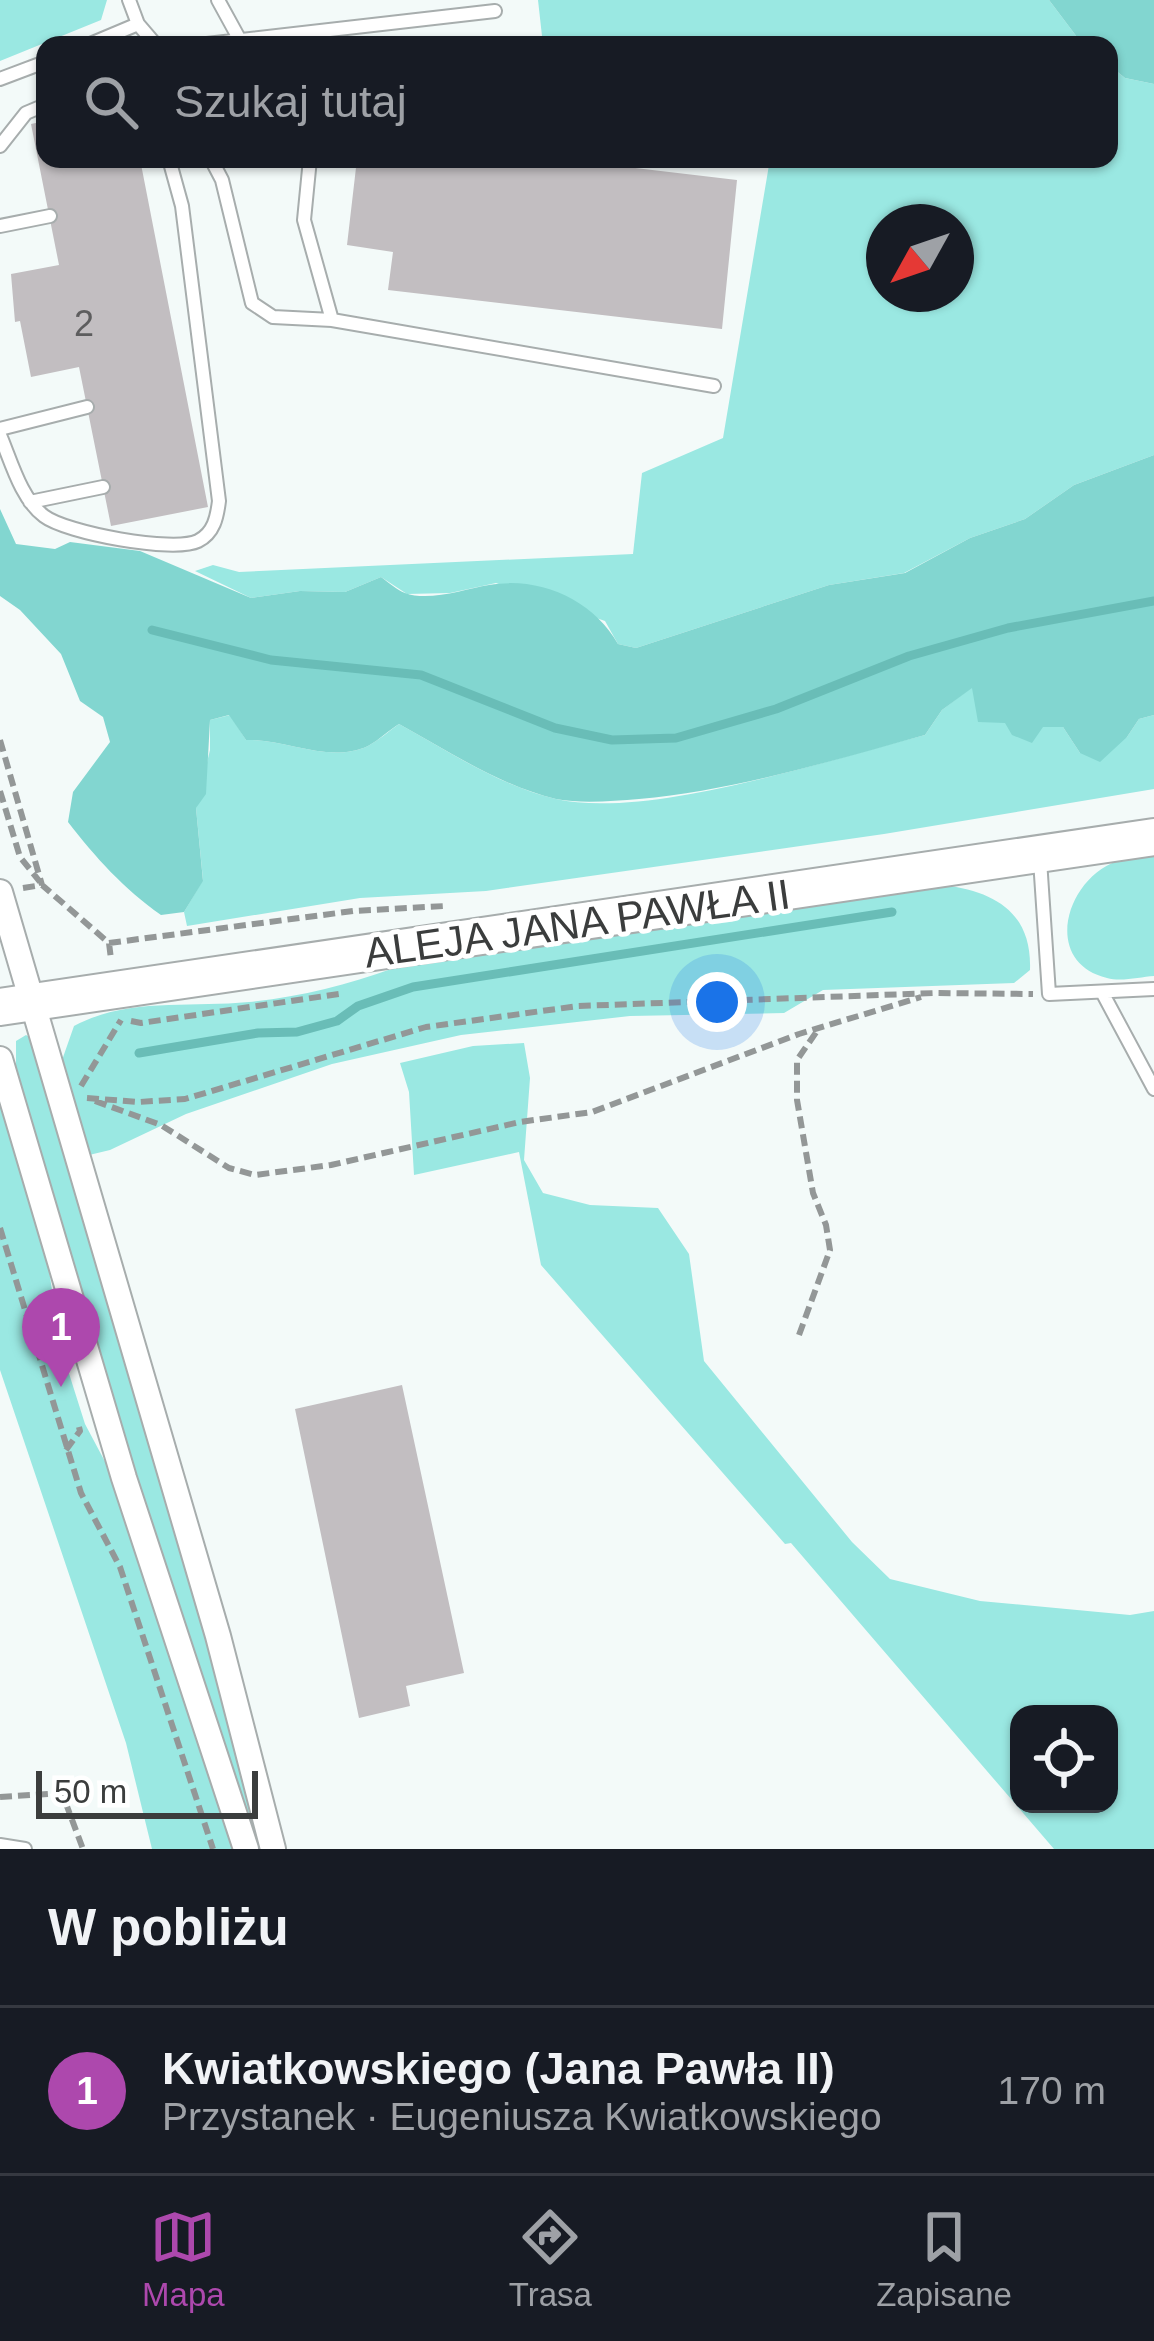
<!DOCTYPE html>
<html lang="pl">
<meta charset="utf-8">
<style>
body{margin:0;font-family:Arial,sans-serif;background:#242831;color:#f1f3f6}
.controls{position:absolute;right:36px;bottom:36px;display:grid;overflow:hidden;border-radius:24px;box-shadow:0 3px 9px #0004}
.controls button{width:108px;height:108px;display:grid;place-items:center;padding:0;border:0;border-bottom:3px solid #363941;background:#171b24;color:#f1f3f6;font:60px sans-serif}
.compass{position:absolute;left:866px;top:204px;width:108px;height:108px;border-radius:50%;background:#171b24;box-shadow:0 3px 9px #0004;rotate:230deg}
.scale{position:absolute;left:36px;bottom:30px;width:222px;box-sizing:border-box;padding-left:12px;border:6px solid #3b3d3d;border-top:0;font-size:33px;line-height:42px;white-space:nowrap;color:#3b3d3d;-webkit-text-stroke:9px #fff;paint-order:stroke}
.you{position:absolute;left:717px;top:1002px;width:42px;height:42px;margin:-30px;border:9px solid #fff;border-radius:50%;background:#1a73e8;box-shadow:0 0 0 18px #1a73e833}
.badge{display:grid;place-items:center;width:78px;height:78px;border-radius:50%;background:#ad48ad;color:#fff;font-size:39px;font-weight:700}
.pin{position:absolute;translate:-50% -99px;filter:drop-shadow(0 3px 6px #0008)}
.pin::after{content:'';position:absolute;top:63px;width:42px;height:36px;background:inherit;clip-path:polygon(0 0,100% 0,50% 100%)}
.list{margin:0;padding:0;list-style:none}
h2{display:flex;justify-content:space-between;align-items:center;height:156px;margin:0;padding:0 48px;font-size:51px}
h2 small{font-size:39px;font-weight:400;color:#9ea1a6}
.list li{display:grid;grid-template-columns:78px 1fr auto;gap:36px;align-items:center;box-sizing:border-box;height:168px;padding:0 48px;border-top:3px solid #363941}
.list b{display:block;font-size:45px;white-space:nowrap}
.list p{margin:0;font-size:39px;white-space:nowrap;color:#9ea1a6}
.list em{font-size:39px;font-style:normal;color:#9ea1a6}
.icon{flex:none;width:66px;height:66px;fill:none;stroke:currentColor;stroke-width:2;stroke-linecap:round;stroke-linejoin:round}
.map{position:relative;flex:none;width:1154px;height:1849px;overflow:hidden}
.search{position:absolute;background:#171b24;box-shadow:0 3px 9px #0004;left:36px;right:36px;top:36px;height:132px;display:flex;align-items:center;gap:30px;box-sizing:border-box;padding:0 42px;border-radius:24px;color:#9ea1a6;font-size:45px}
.sheet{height:324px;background:#171b24}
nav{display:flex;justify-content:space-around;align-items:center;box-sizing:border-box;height:168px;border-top:3px solid #363941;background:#171b24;font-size:33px;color:#9ea1a6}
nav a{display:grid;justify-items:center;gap:6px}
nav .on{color:#ad48ad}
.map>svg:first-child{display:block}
.green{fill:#9ae8e2;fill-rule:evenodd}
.forest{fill:#82d6d0}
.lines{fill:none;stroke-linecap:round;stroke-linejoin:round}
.stream{stroke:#69bdb7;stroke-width:9}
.building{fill:#c2bec1}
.lane-casing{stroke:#a7adad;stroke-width:16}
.street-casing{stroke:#a7adad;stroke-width:28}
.secondary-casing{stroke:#a7adad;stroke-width:40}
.path{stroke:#939797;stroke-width:6;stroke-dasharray:12 6;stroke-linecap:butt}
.lane{stroke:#fff;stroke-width:12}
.street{stroke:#fff;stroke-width:24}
.secondary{stroke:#fff;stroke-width:36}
.labels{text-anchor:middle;stroke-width:10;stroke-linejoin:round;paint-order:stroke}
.number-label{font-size:36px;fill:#5d5d5e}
.street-label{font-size:42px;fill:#3b3d3d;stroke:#fff}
</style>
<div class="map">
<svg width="1154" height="1849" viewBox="0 0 1154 1849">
<rect width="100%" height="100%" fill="#f3faf9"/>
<path class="green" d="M 0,0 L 107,0 L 101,20 L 0,61 Z
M 538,0 L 1049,0 L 1083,45 L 543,45 Z
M 1109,65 L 1125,78 L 1154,84 L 1154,455 L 1074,485 L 1025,519 L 970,538 L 904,573 L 829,585 L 636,648 L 618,644 L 605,621 L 496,583 L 450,593 L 407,594 L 381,577 L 345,592 L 300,591 L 251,598 L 195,571 L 213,565 L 239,572 L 633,554 L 642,473 L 723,438 L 770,159 L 1109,159 ZM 884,222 L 956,222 L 956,294 L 884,294 Z
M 972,687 L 1006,722 L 1063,727 L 1080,753 L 1127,737 L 1139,719 L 1154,715 L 1154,789 L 884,834 L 486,891 L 360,898 L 187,926 L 184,912 L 203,880 L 196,808 L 210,750 L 210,720 L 230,715 L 246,740 C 286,739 329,764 368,746 C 379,740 389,731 399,724 C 448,751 500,786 556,799 C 649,820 830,759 925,735 L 942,710 Z
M 1154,855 L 1154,976 C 1140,977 1121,982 1107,978 C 1042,962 1065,880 1117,861 C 1128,857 1142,857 1154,855 Z
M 944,885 C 997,892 1032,914 1030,970 L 1014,983 L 823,990 L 784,1013 L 630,1016 L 461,1035 L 332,1064 L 186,1114 L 110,1150 L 85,1156 L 61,1063 L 74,1026 C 129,997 188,1008 249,1002 C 300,997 346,985 394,968 Z
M 26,1035 L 31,1038 L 223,1691 L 264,1849 L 254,1849 L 172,1601 L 16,1075 L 16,1041 Z
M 524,1043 L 530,1078 L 524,1160 L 543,1193 L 590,1205 L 658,1208 L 689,1254 L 704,1361 L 852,1542 L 890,1579 L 980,1601 L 1130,1615 L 1154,1611 L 1154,1849 L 1054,1849 L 791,1543 L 785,1544 L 541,1265 L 519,1152 L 414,1175 L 409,1092 L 400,1063 L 473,1046 ZM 1019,1714 L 1109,1714 L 1109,1804 L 1019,1804 Z
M 0,1097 L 47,1256 L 60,1345 L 85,1424 L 110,1471 L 236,1849 L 152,1849 L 126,1743 L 0,1370 Z"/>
<path class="forest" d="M 1049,0 L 1154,0 L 1154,84 L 1125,78 L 1109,65 L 1109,45 L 1083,45 Z
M 1154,455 L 1154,715 L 1139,719 L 1127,737 L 1100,762 L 1080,753 L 1063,727 L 1043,727 L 1032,743 L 1012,735 L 1005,723 L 978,722 L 972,688 L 942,710 L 925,735 C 831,761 736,790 639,799 C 613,801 582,804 556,799 C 501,786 448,751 399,724 C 389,730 379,740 368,746 C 329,764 286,739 246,740 L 229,715 L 210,720 L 206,794 L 196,808 L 203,881 L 184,912 L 161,915 C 123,888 96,858 68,822 L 73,792 L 110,742 L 103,717 L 80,701 L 61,654 L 20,610 L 0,596 L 0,509 L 16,544 L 55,549 L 70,542 L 140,551 L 251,598 L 300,591 L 345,592 L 381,577 C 388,582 397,590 405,593 C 429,602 465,589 489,585 C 540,576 593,600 618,644 L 636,648 L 829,585 L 905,573 L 970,538 L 1025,519 L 1074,485 Z"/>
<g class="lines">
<path class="stream" d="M 152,630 L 271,660 L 421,675 L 555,728 L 612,740 L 676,738 L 776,709 L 909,656 L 1008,628 L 1154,601
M 139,1053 L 258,1033 L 297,1032 L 337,1021 L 358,1006 L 413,987 L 892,912"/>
</g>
<path class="building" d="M 45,121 L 45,159 L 140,159 L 208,507 L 111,526 L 79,367 L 31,377 L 20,321 L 15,322 L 11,274 L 59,265 L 31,124 Z
M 357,159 L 559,159 L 737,180 L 722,329 L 388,290 L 393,252 L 347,245 Z
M 402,1385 L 464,1673 L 406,1686 L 410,1706 L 359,1718 L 295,1409 Z"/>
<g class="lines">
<defs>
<path id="lane" d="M 129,0 L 138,24 L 156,45
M 218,0 L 241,42
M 88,45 L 138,24
M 198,45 L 495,11
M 0,79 L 45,62
M 0,146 L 26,113 L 45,105
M 211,159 L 222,180 L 252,303 L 273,317 L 332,320 L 714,386
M 310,159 L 304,220 L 332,320
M 0,226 L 50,216
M 0,429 L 87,407
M 0,435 C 11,461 21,499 44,516 C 66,533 174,553 198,541 C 214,533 217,517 219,501 L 182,206 L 169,159
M 30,502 L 103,487
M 1040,860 L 1049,994 L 1154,989
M 1102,992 L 1154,1089
M 0,1845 L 25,1849"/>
<path id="street" d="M 0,892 L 218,1636 L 273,1849
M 0,1059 L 124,1478 L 246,1849"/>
<path id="secondary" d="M 0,1007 L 1154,837"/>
</defs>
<use href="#lane" class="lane-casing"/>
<use href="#street" class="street-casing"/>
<use href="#secondary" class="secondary-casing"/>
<path class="path" d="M 0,740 L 42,885
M 0,791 L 20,857 L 40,882
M 23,888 L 42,885 L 109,943 L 111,959
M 109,943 L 353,911 L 445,906
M 131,1021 L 141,1023 L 339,994
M 81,1086 L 121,1020
M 87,1098 L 139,1102 L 185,1099 L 426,1027 L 578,1006 L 936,993 L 1033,994
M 95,1101 L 161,1125 L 229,1168 L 255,1175 L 331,1165 L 520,1122 L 592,1112 L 799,1034 L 921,997
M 0,1228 L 81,1493 L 120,1567 L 213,1849
M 799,1335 L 830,1250 L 826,1225 L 813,1193 L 797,1100 L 797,1060 L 817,1031
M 66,1450 L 80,1431 L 79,1427
M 0,1797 L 62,1793 L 83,1849"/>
<use href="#lane" class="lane"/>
<use href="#street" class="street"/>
<use href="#secondary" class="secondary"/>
</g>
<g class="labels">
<g class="number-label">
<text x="84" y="336">2</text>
</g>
<g class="street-label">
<text transform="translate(577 923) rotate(-8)" y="15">ALEJA JANA PAWŁA II</text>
</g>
</g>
</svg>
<div class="controls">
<button><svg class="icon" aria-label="locate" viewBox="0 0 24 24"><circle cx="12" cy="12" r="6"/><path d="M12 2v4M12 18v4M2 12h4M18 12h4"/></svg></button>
</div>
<svg class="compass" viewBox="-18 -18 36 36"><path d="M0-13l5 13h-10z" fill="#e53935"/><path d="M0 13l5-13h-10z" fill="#9ea1a6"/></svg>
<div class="scale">50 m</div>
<div class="you"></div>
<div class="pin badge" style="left:61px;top:1387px">1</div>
<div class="search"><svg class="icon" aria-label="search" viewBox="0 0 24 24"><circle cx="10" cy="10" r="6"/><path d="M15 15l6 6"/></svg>Szukaj tutaj</div>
</div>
<section class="sheet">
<h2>W pobliżu<small></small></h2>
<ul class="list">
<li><span class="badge">1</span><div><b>Kwiatkowskiego (Jana Pawła II)</b><p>Przystanek · Eugeniusza Kwiatkowskiego</p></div><em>170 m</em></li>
</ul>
</section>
<nav>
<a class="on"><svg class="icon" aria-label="map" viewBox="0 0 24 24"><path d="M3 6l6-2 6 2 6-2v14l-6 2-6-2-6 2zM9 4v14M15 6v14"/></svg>Mapa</a>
<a><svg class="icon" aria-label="directions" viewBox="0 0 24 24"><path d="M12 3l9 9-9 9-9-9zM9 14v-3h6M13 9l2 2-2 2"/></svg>Trasa</a>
<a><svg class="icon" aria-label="saved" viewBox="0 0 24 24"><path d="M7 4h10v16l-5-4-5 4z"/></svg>Zapisane</a>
</nav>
